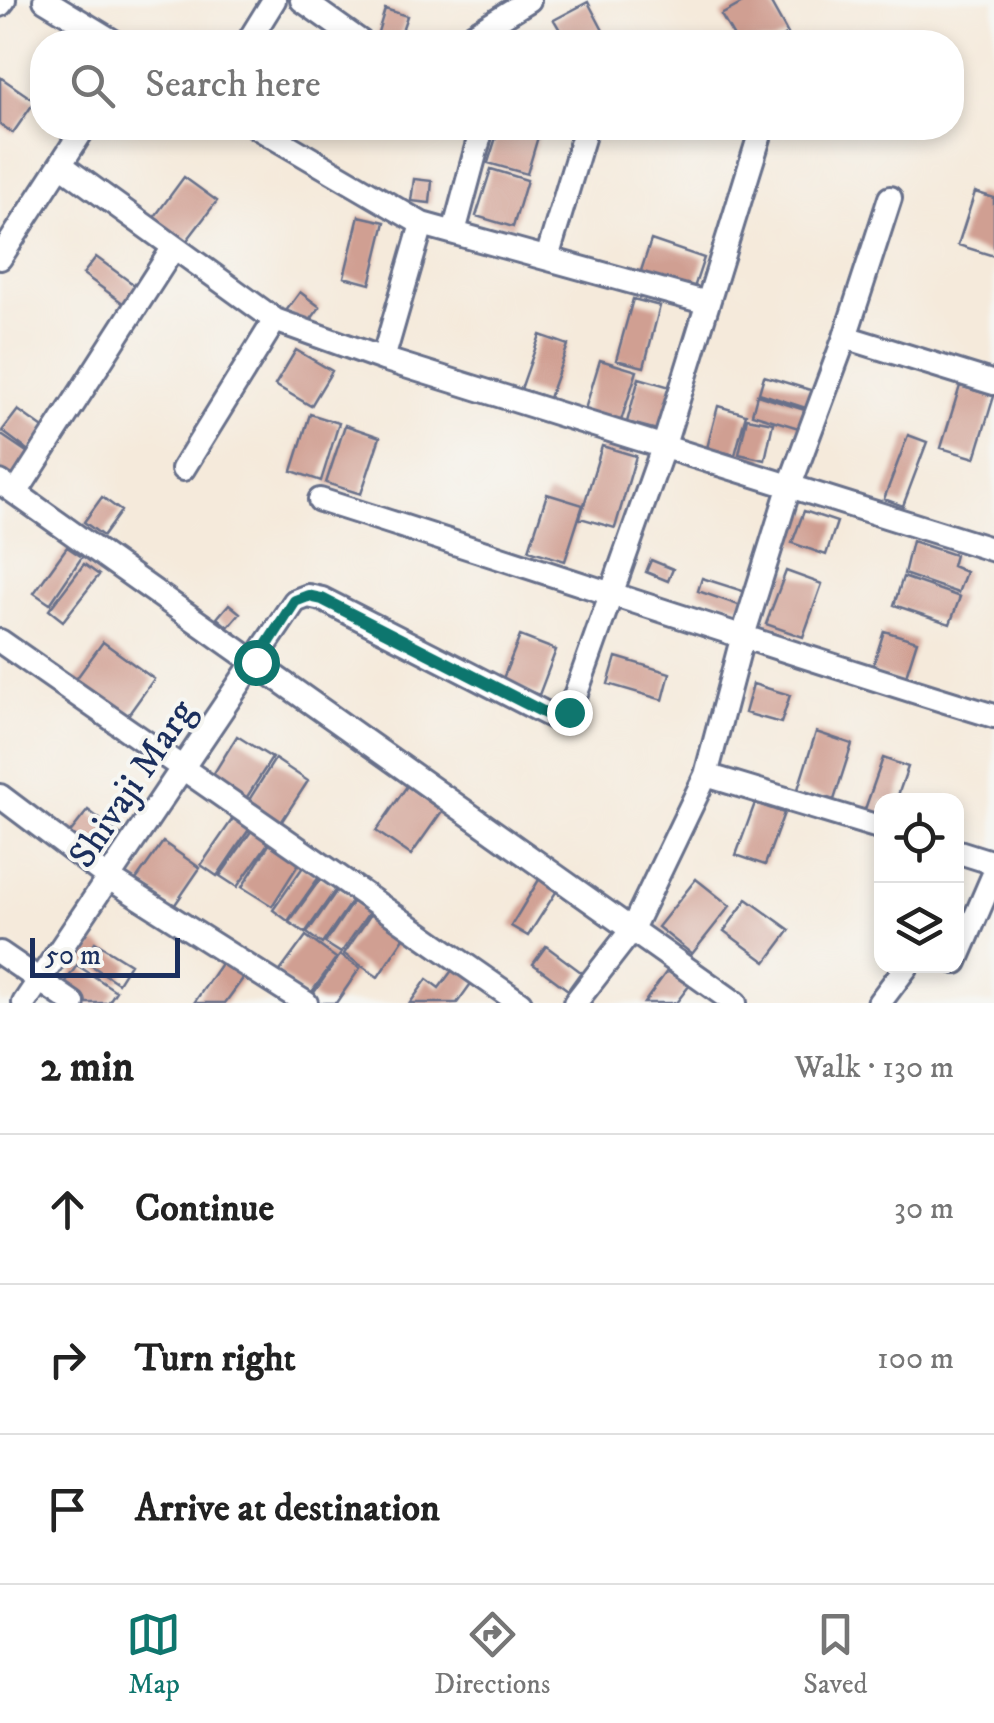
<!DOCTYPE html>
<meta charset="utf-8">
<style>
body{margin:0;font-family:"IM FELL DW Pica",serif;background:#f2f2f2;color:#222}
.controls{position:absolute;right:30px;bottom:30px;display:grid;overflow:hidden;border-radius:20px;box-shadow:0 5px 15px #0003}
.controls button{width:90px;height:90px;display:grid;place-items:center;padding:0;border:0;border-bottom:2px solid #e0e0e0;background:#fff;color:#222;font:50px sans-serif}
.scale{position:absolute;left:30px;bottom:25px;width:150px;box-sizing:border-box;padding-left:10px;border:5px solid #1b2f5e;border-top:0;font-size:28px;line-height:35px;white-space:nowrap;color:#1b2f5e;-webkit-text-stroke:8px #f6f6f2;paint-order:stroke}
.stop{position:absolute;width:30px;height:30px;margin:-22px;border:8px solid #0f766e;border-radius:50%;background:#fff}
.stop.end{background:#0f766e;border-color:#fff;box-shadow:0 2px 10px #0008}
.list{margin:0;padding:0;list-style:none}
h2{display:flex;justify-content:space-between;align-items:center;height:130px;margin:0;padding:0 40px;font-size:42px}
h2 small{font-size:32px;font-weight:400;color:#767676}
.list li{display:grid;grid-template-columns:65px 1fr auto;gap:30px;align-items:center;box-sizing:border-box;height:150px;padding:0 40px;border-top:2px solid #e0e0e0}
.list b{display:block;font-size:38px;white-space:nowrap}
.list em{font-size:32px;font-style:normal;color:#767676}
.icon{flex:none;width:55px;height:55px;fill:none;stroke:currentColor;stroke-width:2;stroke-linecap:round;stroke-linejoin:round}
.map{position:relative;flex:none;width:994px;height:1003px;overflow:hidden}
.search{position:absolute;background:#fff;box-shadow:0 5px 15px #0003;left:30px;right:30px;top:30px;height:110px;display:flex;align-items:center;gap:25px;box-sizing:border-box;padding:0 35px;border-radius:40px;color:#767676;font-size:38px}
.sheet{height:580px;background:#fff}
nav{display:flex;justify-content:space-around;align-items:center;box-sizing:border-box;height:140px;border-top:2px solid #e0e0e0;background:#fff;font-size:28px;color:#767676}
nav a{display:grid;justify-items:center;gap:5px}
nav .on{color:#0f766e}
.map>svg:first-child{display:block}
.building{fill:#d09f92}
.lines{fill:none;stroke-linecap:round;stroke-linejoin:round}
.minor-casing{stroke:#67708a;stroke-width:28}
.minor{stroke:#fff;stroke-width:22}
.route{stroke:#0f766e;stroke-width:12}
.labels{text-anchor:middle;stroke-width:8;stroke-linejoin:round;paint-order:stroke}
.street-label{font-size:38px;fill:#1b2f5e;stroke:#f6f6f2}
</style>
<div class="map">
<svg width="994" height="1003" viewBox="0 0 994 1003">
<rect width="100%" height="100%" fill="#f6f6f2"/>
<filter id="ink" filterUnits="userSpaceOnUse"><feTurbulence type="fractalNoise" baseFrequency=".01" numOctaves="2"/><feDisplacementMap in="SourceGraphic" scale="20" xChannelSelector="R" yChannelSelector="G"/><feConvolveMatrix kernelMatrix="1 2 1 2 8 2 1 2 1" color-interpolation-filters="sRGB"/></filter>
<filter id="wash" filterUnits="userSpaceOnUse"><feTurbulence type="fractalNoise" baseFrequency=".0048" numOctaves="4" result="noise"/><feDisplacementMap in="SourceGraphic" scale="40" xChannelSelector="R" yChannelSelector="G"/><feGaussianBlur stdDeviation="2.25" result="paint"/><feColorMatrix in="noise" values="0 0 0 0 0 0 0 0 0 0 0 0 0 0 0 0 0 1.4 0 .05"/><feComposite in="paint" operator="in"/></filter>
<g filter="url(#wash)">
<rect width="100%" height="100%" fill="#f5eadb"/>
<g id="blocks">
<path class="building" d="M 748,0 L 769,0 L 788,34 L 773,42 L 737,42 L 721,15 Z
M 588,2 L 609,42 L 567,42 L 554,20 Z
M 385,9 L 407,16 L 398,42 L 375,42 Z
M 0,77 L 35,101 L 13,133 L 0,124 Z
M 499,128 L 540,130 L 527,174 L 488,163 Z
M 491,169 L 527,180 L 513,227 L 476,216 Z
M 184,177 L 217,201 L 185,243 L 153,219 Z
M 414,179 L 432,181 L 430,203 L 411,201 Z
M 975,192 L 994,198 L 994,256 L 958,245 Z
M 359,216 L 385,222 L 370,284 L 344,277 Z
M 651,240 L 704,258 L 693,291 L 640,274 Z
M 96,257 L 140,289 L 127,306 L 83,274 Z
M 300,292 L 320,307 L 306,326 L 286,311 Z
M 633,299 L 660,306 L 644,367 L 616,360 Z
M 540,335 L 568,345 L 549,398 L 521,389 Z
M 296,350 L 332,371 L 311,406 L 275,385 Z
M 600,360 L 637,371 L 619,427 L 583,416 Z
M 764,376 L 814,391 L 809,409 L 759,393 Z
M 639,378 L 674,388 L 661,431 L 627,422 Z
M 960,386 L 994,396 L 975,458 L 941,448 Z
M 757,395 L 808,411 L 802,429 L 752,414 Z
M 718,406 L 746,414 L 735,455 L 707,448 Z
M 18,410 L 46,430 L 30,452 L 2,431 Z
M 310,414 L 339,423 L 321,481 L 292,471 Z
M 747,418 L 773,423 L 765,460 L 739,454 Z
M 345,425 L 380,437 L 361,494 L 326,483 Z
M 0,434 L 31,455 L 11,483 L 0,475 Z
M 908,435 L 927,442 L 903,506 L 884,499 Z
M 602,446 L 636,456 L 615,528 L 580,518 Z
M 547,494 L 583,505 L 565,561 L 529,550 Z
M 102,497 L 121,511 L 103,536 L 84,522 Z
M 804,511 L 837,522 L 826,555 L 792,543 Z
M 912,541 L 955,555 L 952,566 L 966,572 L 958,593 L 904,574 Z
M 67,547 L 82,557 L 50,604 L 34,593 Z
M 651,560 L 673,569 L 668,581 L 646,572 Z
M 84,564 L 99,575 L 63,621 L 49,610 Z
M 786,571 L 822,584 L 803,637 L 766,624 Z
M 903,577 L 960,597 L 950,624 L 894,605 Z
M 702,578 L 746,592 L 741,606 L 698,591 Z
M 229,604 L 240,613 L 228,627 L 217,618 Z
M 884,631 L 917,641 L 904,682 L 871,672 Z
M 520,636 L 556,650 L 539,695 L 502,681 Z
M 103,642 L 154,679 L 126,718 L 74,682 Z
M 616,657 L 670,673 L 663,700 L 608,684 Z
M 753,684 L 790,695 L 781,723 L 745,713 Z
M 816,732 L 852,744 L 834,800 L 798,789 Z
M 237,736 L 272,758 L 245,800 L 211,778 Z
M 883,758 L 908,767 L 896,801 L 882,801 L 882,818 L 864,812 Z
M 275,759 L 308,781 L 280,824 L 247,803 Z
M 407,786 L 442,811 L 411,855 L 376,831 Z
M 755,803 L 784,813 L 765,865 L 736,855 Z
M 88,810 L 123,837 L 104,861 L 69,834 Z
M 234,817 L 250,828 L 217,876 L 201,865 Z
M 252,830 L 269,842 L 237,887 L 220,876 Z
M 163,842 L 200,868 L 174,906 L 136,880 Z
M 270,843 L 300,862 L 272,906 L 242,887 Z
M 303,867 L 319,877 L 288,921 L 273,910 Z
M 321,878 L 336,889 L 305,933 L 289,922 Z
M 540,878 L 558,889 L 528,936 L 511,926 Z
M 696,879 L 730,906 L 692,954 L 658,927 Z
M 338,889 L 353,899 L 322,944 L 307,933 Z
M 747,899 L 790,930 L 766,962 L 724,931 Z
M 354,900 L 370,911 L 341,953 L 325,943 Z
M 373,911 L 408,932 L 378,977 L 344,954 Z
M 306,936 L 336,958 L 309,996 L 278,974 Z
M 95,942 L 130,964 L 118,983 L 83,960 Z
M 546,946 L 581,972 L 568,990 L 533,964 Z
M 340,955 L 360,968 L 336,1003 L 320,1003 L 311,997 Z
M 222,962 L 244,977 L 225,1003 L 194,1003 Z
M 77,965 L 116,991 L 108,1003 L 83,1003 L 61,989 Z
M 456,965 L 475,978 L 457,1003 L 410,1003 L 427,979 L 439,988 Z
M 667,971 L 689,986 L 676,1003 L 644,1003 Z"/>
</g>
</g>
<g filter="url(#ink)">
<use href="#blocks" fill-opacity="0" stroke="#67708a" stroke-width="2.5"/>
<g class="lines">
<defs>
<path id="minor" d="M 45,0 L 114,42
M 302,0 L 361,42
M 0,5 L 4,0
M 248,42 L 274,0
M 461,42 L 529,0
M 258,128 L 422,224 L 708,303
M 61,165 L 275,320 L 383,359 L 994,550
M 454,232 L 482,128
M 0,258 L 84,128
M 547,258 L 586,128
M 845,337 L 994,383
M 383,359 L 422,224
M 183,469 L 275,320
M 0,482 L 735,1003
M 16,493 L 174,247
M 320,500 C 545,571 768,647 994,716
M 0,641 L 520,1003
M 706,775 L 882,828
M 0,796 L 109,878 L 306,1003
M 956,851 L 994,863
M 0,953 L 73,1003
M 956,962 L 994,874
M 24,1003 L 295,601 L 308,596 L 322,599 L 551,716 L 561,717 L 569,713 L 664,445 L 762,128
M 575,1003 L 631,931 L 706,775 L 742,639 L 790,485 L 845,337 L 890,198
M 879,1003 L 907,966"/>
</defs>
<use href="#minor" class="minor-casing"/>
<use href="#minor" class="minor"/>
</g>
</g>
<g class="lines" filter="url(#ink)">
<path class="route" d="M 256,662 L 295,601 L 308,596 L 322,599 L 551,716 L 561,718 L 569,712"/>
</g>
<g class="labels">
<g class="street-label">
<text transform="translate(131 783) rotate(-56)" y="13">Shivaji Marg</text>
</g>
</g>
</svg>
<div class="controls">
<button><svg class="icon" aria-label="locate" viewBox="0 0 24 24"><circle cx="12" cy="12" r="6"/><path d="M12 2v4M12 18v4M2 12h4M18 12h4"/></svg></button>
<button><svg class="icon" aria-label="layers" viewBox="0 0 24 24"><path d="M12 4l9 5-9 5-9-5zM3 14l9 5 9-5"/></svg></button>
</div>
<div class="scale">50 m</div>
<div class="stop" style="left:256px;top:662px"></div>
<div class="stop end" style="left:569px;top:712px"></div>
<div class="search"><svg class="icon" aria-label="search" viewBox="0 0 24 24"><circle cx="10" cy="10" r="6"/><path d="M15 15l6 6"/></svg>Search here</div>
</div>
<section class="sheet">
<h2>2 min<small>Walk · 130 m</small></h2>
<ul class="list">
<li><svg class="icon" aria-label="ahead" viewBox="0 0 24 24"><path d="M12 20V5M6 11l6-6 6 6"/></svg><div><b>Continue</b></div><em>30 m</em></li>
<li><svg class="icon" aria-label="right" viewBox="0 0 24 24"><path d="M7 20v-9h11M14 6l5 5-5 5"/></svg><div><b>Turn right</b></div><em>100 m</em></li>
<li><svg class="icon" aria-label="arrive" viewBox="0 0 24 24"><path d="M6 21V4h12l-3 4 3 4H6"/></svg><div><b>Arrive at destination</b></div></li>
</ul>
</section>
<nav>
<a class="on"><svg class="icon" aria-label="map" viewBox="0 0 24 24"><path d="M3 6l6-2 6 2 6-2v14l-6 2-6-2-6 2zM9 4v14M15 6v14"/></svg>Map</a>
<a><svg class="icon" aria-label="directions" viewBox="0 0 24 24"><path d="M12 3l9 9-9 9-9-9zM9 14v-3h6M13 9l2 2-2 2"/></svg>Directions</a>
<a><svg class="icon" aria-label="saved" viewBox="0 0 24 24"><path d="M7 4h10v16l-5-4-5 4z"/></svg>Saved</a>
</nav>
